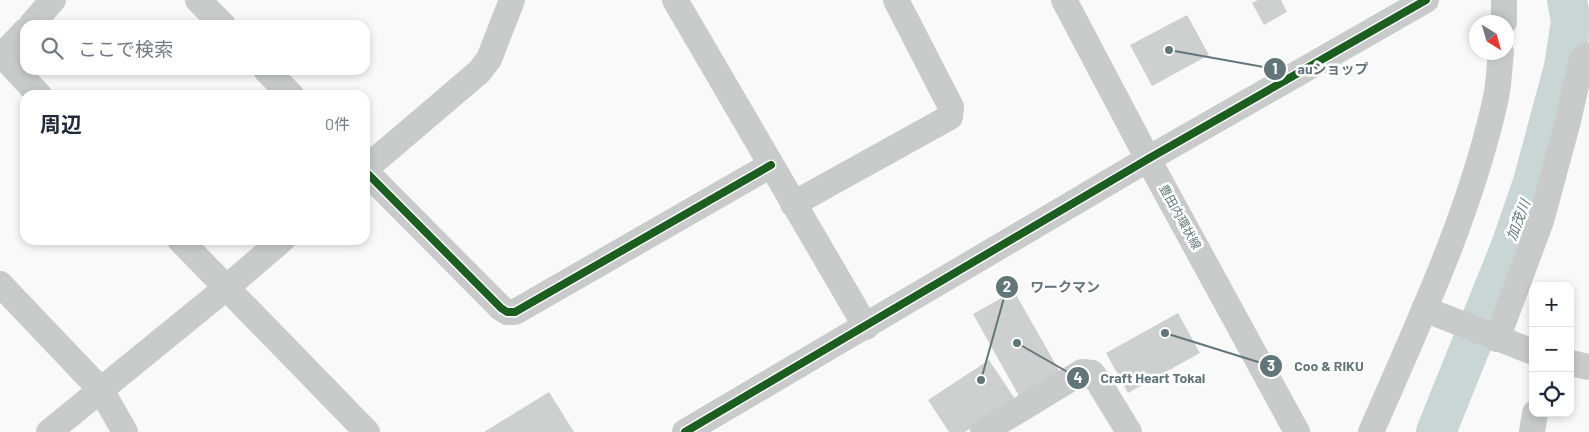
<!DOCTYPE html>
<html lang="ja">
<meta charset="utf-8">
<style>
body{margin:0;font-family:Barlow,"Noto Sans JP",sans-serif;background:#f6f6f7;color:#1f2937}
.controls{position:absolute;right:15px;bottom:15px;display:grid;overflow:hidden;border-radius:10px;box-shadow:0 2px 8px #0003}
.controls button{width:45px;height:45px;display:grid;place-items:center;padding:0;border:0;border-bottom:1px solid #e0e1e3;background:#fff;color:#1f2937;font:25px sans-serif}
.compass{position:absolute;left:1469px;top:15px;width:45px;height:45px;border-radius:50%;background:#fff;box-shadow:0 2px 8px #0003;rotate:143deg}
.list{margin:0;padding:0;list-style:none}
h2{display:flex;justify-content:space-between;align-items:center;height:65px;margin:0;padding:0 20px;font-size:21px}
h2 small{font-size:16px;font-weight:400;color:#747a83}
.icon{flex:none;width:28px;height:28px;fill:none;stroke:currentColor;stroke-width:2;stroke-linecap:round;stroke-linejoin:round}
.map{position:relative;flex:none;width:1589px;height:432px;overflow:hidden}
.search{position:absolute;background:#fff;box-shadow:0 2px 8px #0003;left:20px;top:20px;width:350px;height:55px;display:flex;align-items:center;gap:12px;box-sizing:border-box;padding:0 18px;border-radius:15px;color:#747a83;font-size:19px}
.panel{position:absolute;background:#fff;box-shadow:0 2px 8px #0003;left:20px;top:90px;width:350px;height:155px;border-radius:15px}
.map>svg:first-child{display:block}
.lines{fill:none;stroke-linecap:round;stroke-linejoin:round}
.river{stroke:#cad5d5;stroke-width:40}
.building{fill:#ced0d0}
.minor{stroke:#c9caca;stroke-width:26}
.cycleway-casing{stroke:#fff;stroke-width:11}
.cycleway{stroke:#1b5e20;stroke-width:8}
.labels{text-anchor:middle;stroke-width:5;stroke-linejoin:round;paint-order:stroke}
.street-label{font-size:12px;fill:#62767a;stroke:#fff}
.water-label{font-size:14px;font-style:italic;fill:#61797a;stroke:#fff}
.leader{fill:none;stroke:#62767a;stroke-width:2}
.callout-dot{fill:#62767a;stroke:#fff;stroke-width:2}
.mark-label{font-size:15px;text-anchor:middle;font-weight:bold;fill:#fff}
.callout-label{font-size:14px;text-anchor:middle;font-weight:bold;fill:#62767a;stroke:#fff;stroke-width:5;stroke-linejoin:round;paint-order:stroke}
</style>
<div class="map">
<svg width="1589" height="432" viewBox="0 0 1589 432">
<rect width="100%" height="100%" fill="#f9f9f9"/>
<g class="lines">
<path class="river" d="M 1436,432 L 1511,246 L 1533,182 L 1564,67 L 1571,21 L 1567,0"/>
</g>
<path class="building" d="M 1258,0 L 1281,0 L 1287,12 L 1264,25 L 1252,3 Z
M 1187,15 L 1209,55 L 1152,86 L 1130,45 Z
M 1014,291 L 1060,372 L 1019,396 L 973,314 Z
M 1178,313 L 1200,353 L 1128,393 L 1106,353 Z
M 989,360 L 1015,399 L 965,432 L 949,432 L 928,400 Z
M 549,392 L 574,432 L 484,432 Z"/>
<g class="lines">
<path class="minor" d="M 198,0 L 223,25
M 675,0 L 866,327
M 1064,0 L 1148,159 L 1297,432
M 1504,22 L 1504,0
M 31,25 L 53,0
M 0,53 L 39,95
M 0,58 L 25,31
M 266,70 L 291,95
M 365,169 L 479,72 L 489,59 L 512,0
M 365,171 L 501,308 L 507,312 L 515,312 L 771,165
M 793,204 L 950,117 L 951,107 L 896,0
M 180,240 L 367,432
M 0,284 L 101,390 L 125,432
M 1424,309 L 1533,352
M 1497,339 L 1541,221 L 1568,121 L 1582,59 L 1589,55
M 1570,363 L 1589,367
M 49,432 L 226,288 L 282,240
M 685,432 L 1148,159 L 1426,0
M 983,432 L 1082,372 L 1092,373 L 1096,378 L 1129,432
M 1371,432 C 1418,324 1469,217 1495,102 C 1499,86 1499,69 1501,52
M 1532,432 L 1535,413"/>
<defs>
<path id="cycleway" d="M 365,171 L 501,308 L 507,312 L 515,312 L 771,165
M 685,432 L 1148,159 L 1426,0"/>
</defs>
<use href="#cycleway" class="cycleway-casing"/>
<use href="#cycleway" class="cycleway"/>
</g>
<g class="labels">
<g class="street-label">
<text transform="translate(1180 217) rotate(61)" y="4">豊田内環状線</text>
</g>
<g class="water-label">
<text transform="translate(1518 220) rotate(-69)" y="5">加茂川</text>
</g>
</g>
<path class="leader" d="M1169 50L1275 69M981 380L1007 287M1165 333L1271 366M1017 343L1078 378"/>
<g class="callout-dot">
<circle cx="1169" cy="50" r="5"/>
<circle cx="981" cy="380" r="5"/>
<circle cx="1165" cy="333" r="5"/>
<circle cx="1017" cy="343" r="5"/>
<circle cx="1275" cy="69" r="12"/>
<circle cx="1007" cy="287" r="12"/>
<circle cx="1271" cy="366" r="12"/>
<circle cx="1078" cy="378" r="12"/>
</g>
<g class="mark-label">
<text x="1275" y="74">1</text>
<text x="1007" y="292">2</text>
<text x="1271" y="371">3</text>
<text x="1078" y="383">4</text>
</g>
<g class="callout-label">
<text x="1333" y="74">auショップ</text>
<text x="1065" y="292">ワークマン</text>
<text x="1329" y="371">Coo &amp; RIKU</text>
<text x="1153" y="383">Craft Heart Tokai</text>
</g>
</svg>
<div class="controls">
<button>+</button>
<button>−</button>
<button><svg class="icon" aria-label="locate" viewBox="0 0 24 24"><circle cx="12" cy="12" r="6"/><path d="M12 2v4M12 18v4M2 12h4M18 12h4"/></svg></button>
</div>
<svg class="compass" viewBox="-18 -18 36 36"><path d="M0-13l5 13h-10z" fill="#e53935"/><path d="M0 13l5-13h-10z" fill="#747a83"/></svg>
<div class="search"><svg class="icon" aria-label="search" viewBox="0 0 24 24"><circle cx="10" cy="10" r="6"/><path d="M15 15l6 6"/></svg>ここで検索</div>
<section class="panel">
<h2>周辺<small>0件</small></h2>
<ul class="list">
</ul>
</section>
</div>
